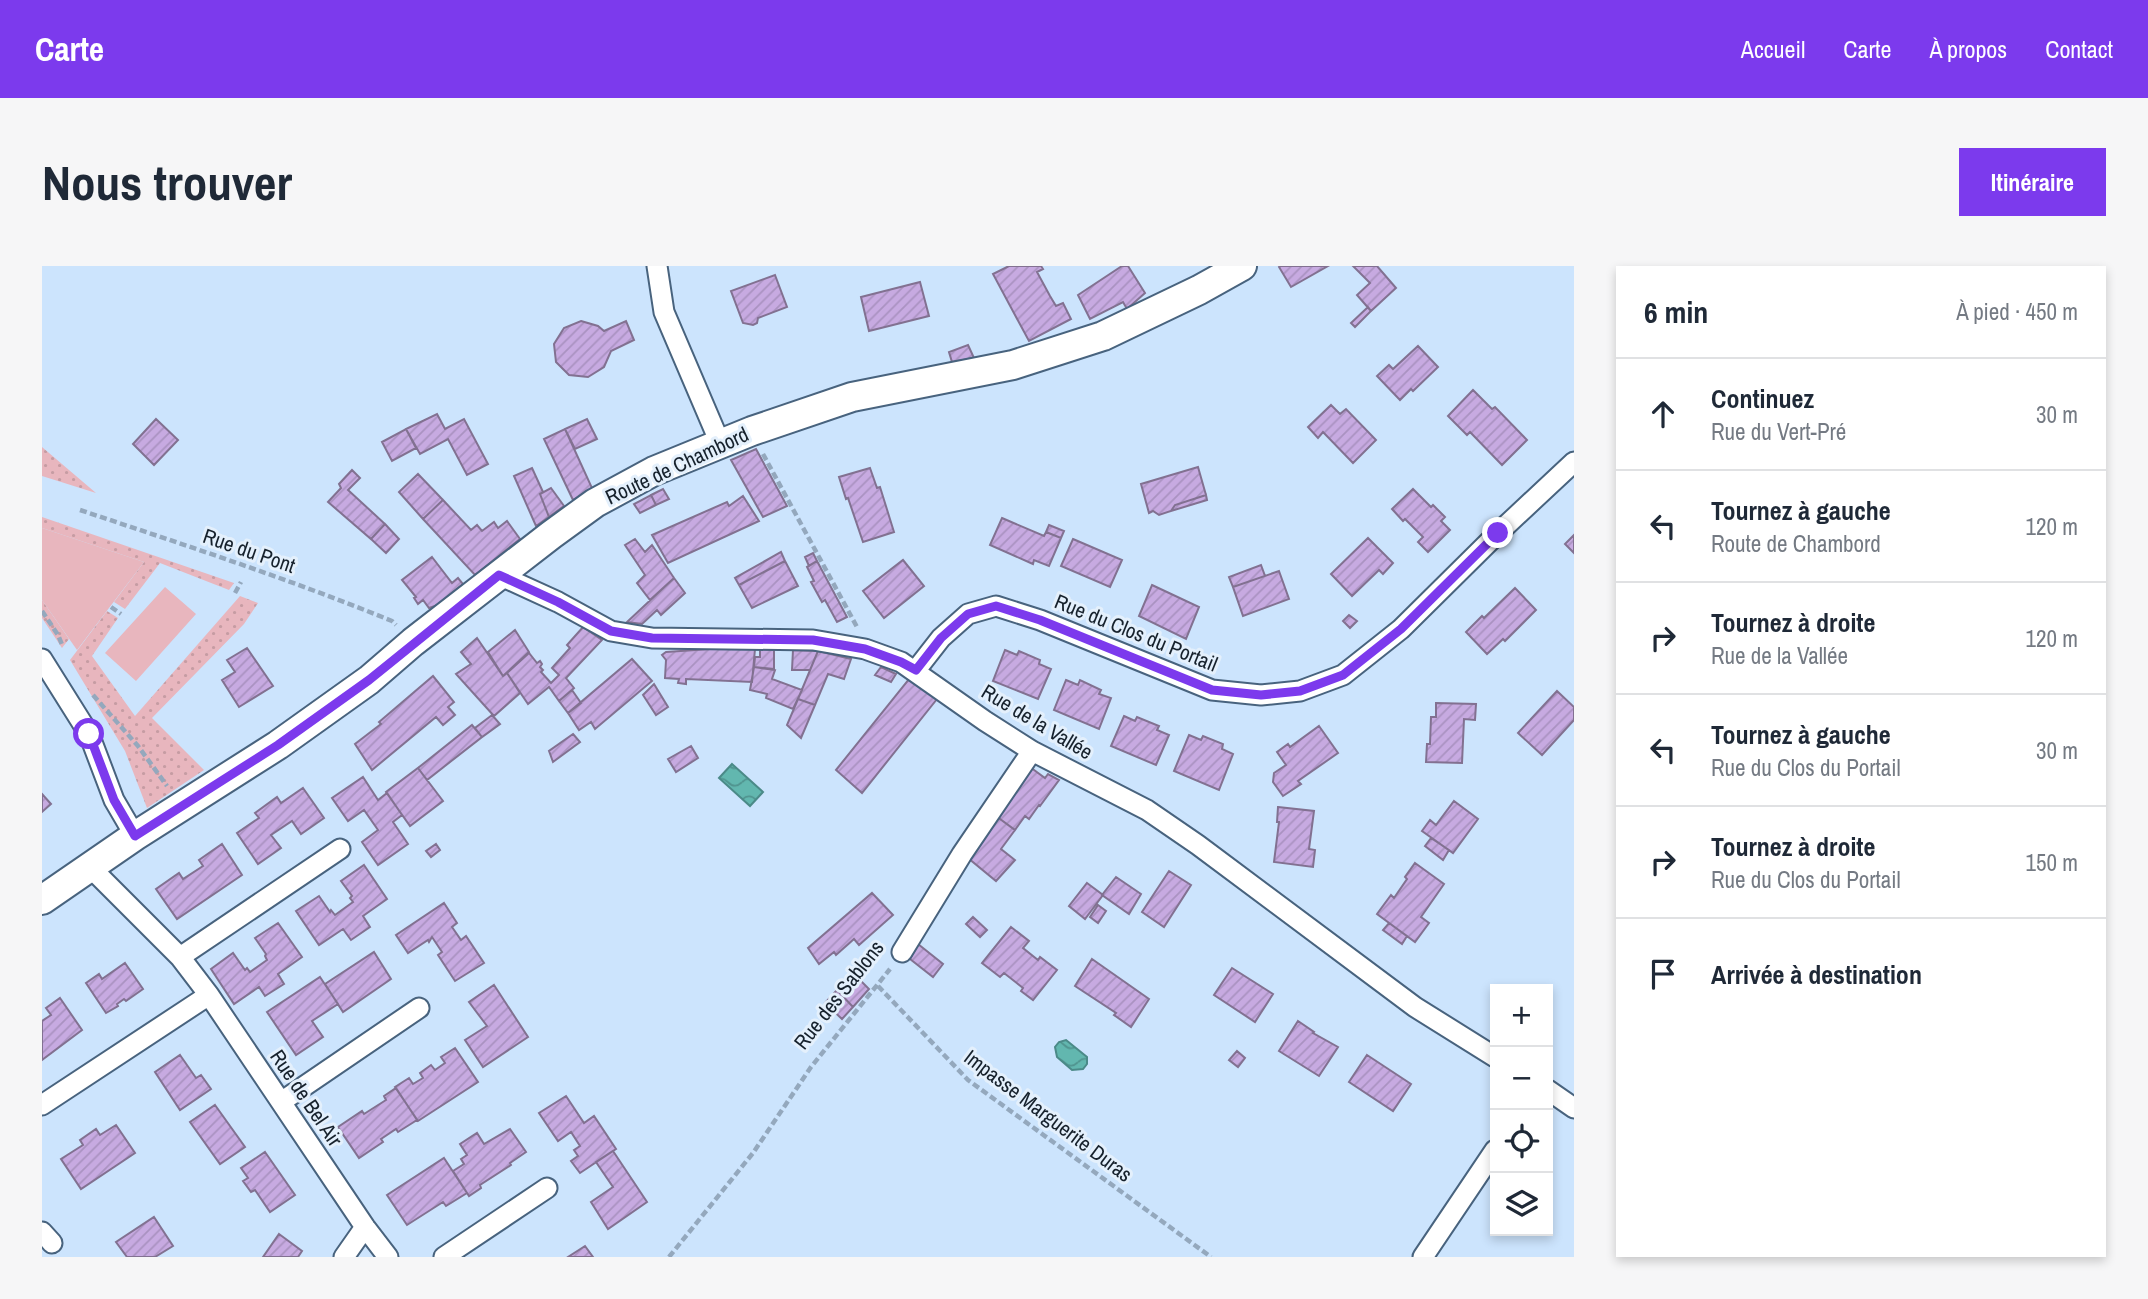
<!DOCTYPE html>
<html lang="fr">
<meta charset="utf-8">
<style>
body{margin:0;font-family:"Archivo Narrow",sans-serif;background:#f6f6f7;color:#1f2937}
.controls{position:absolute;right:21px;bottom:21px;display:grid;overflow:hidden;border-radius:0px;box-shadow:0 4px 10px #0003}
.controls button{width:63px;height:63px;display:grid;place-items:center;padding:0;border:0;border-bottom:2px solid #e0e1e3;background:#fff;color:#1f2937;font:35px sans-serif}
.stop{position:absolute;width:21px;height:21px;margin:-16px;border:5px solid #7c3aed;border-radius:50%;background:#fff}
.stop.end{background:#7c3aed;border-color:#fff;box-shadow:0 2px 7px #0008}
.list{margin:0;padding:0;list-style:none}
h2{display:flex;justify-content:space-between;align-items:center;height:91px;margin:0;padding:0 28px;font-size:30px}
h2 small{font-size:23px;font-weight:400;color:#747a83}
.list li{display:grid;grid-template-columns:46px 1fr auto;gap:21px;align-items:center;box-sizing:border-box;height:112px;padding:0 28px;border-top:2px solid #e0e1e3}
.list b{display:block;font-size:26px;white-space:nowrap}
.list p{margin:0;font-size:23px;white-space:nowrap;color:#747a83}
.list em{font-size:23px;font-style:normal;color:#747a83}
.icon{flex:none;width:38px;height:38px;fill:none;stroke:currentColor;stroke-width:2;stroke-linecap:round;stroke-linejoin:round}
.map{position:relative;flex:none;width:1532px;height:991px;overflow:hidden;border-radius:0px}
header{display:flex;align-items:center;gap:42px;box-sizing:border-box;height:98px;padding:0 35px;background:#7c3aed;color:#fff}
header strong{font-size:33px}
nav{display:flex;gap:38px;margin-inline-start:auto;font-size:24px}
.intro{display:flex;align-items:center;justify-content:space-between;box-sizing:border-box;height:168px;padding:0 42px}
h1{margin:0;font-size:49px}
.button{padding:18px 32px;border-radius:0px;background:#7c3aed;color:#fff;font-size:24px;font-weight:700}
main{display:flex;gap:42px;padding:0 42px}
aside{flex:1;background:#fff;border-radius:0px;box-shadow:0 4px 10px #0003}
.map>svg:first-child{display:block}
.green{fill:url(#green-dots)}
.pitch{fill:#e8b6be}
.water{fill:url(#water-waves);stroke:#4b8a88;stroke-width:2}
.building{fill:url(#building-hatch);stroke:#827191;stroke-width:2}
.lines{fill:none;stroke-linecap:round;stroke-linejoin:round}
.street-casing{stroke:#48637e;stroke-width:23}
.secondary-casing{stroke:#48637e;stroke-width:32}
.path{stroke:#94a8bd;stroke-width:4.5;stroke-dasharray:7 3.5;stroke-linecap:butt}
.street{stroke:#fff;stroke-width:19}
.secondary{stroke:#fff;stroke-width:28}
.route{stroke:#7c3aed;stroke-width:9}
.labels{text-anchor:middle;stroke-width:6;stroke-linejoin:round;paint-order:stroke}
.street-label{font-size:21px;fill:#16212c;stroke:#e4f0fc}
</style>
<header>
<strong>Carte</strong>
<nav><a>Accueil</a><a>Carte</a><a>À propos</a><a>Contact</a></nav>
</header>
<div class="intro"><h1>Nous trouver</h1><a class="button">Itinéraire</a></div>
<main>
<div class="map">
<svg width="1532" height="991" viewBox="0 0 1532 991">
<defs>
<pattern id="green-dots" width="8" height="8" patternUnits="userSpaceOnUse" patternTransform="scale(1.75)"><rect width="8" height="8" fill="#e8b6be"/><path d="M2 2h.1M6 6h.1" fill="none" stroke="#c69ca3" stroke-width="1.8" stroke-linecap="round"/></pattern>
<pattern id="water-waves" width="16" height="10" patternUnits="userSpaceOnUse" patternTransform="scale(1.75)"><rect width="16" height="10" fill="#62b7af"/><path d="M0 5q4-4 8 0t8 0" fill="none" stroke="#50948f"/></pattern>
<pattern id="building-hatch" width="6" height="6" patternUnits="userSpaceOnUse" patternTransform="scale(1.75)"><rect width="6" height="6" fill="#c7aae1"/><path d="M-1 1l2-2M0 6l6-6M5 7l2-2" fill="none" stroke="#aa92c1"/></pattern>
</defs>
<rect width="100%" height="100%" fill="#cce4fd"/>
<path class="green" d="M 0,181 L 54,227 L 0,210 Z
M 0,251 L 192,317 L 187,324 L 118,297 L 83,343 L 72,336 L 102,296 L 0,262 Z
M 198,330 L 216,337 L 202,358 L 110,452 L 162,504 L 105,542 L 83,485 L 28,394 L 65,345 L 76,352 L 50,390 L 93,450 Z
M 0,334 L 27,373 L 20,382 L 0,352 Z"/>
<path class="pitch" d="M 0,262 L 102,296 L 35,384 L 0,334 Z
M 123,321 L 154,348 L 94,415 L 63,387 Z"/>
<path class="water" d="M 690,498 L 721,526 L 708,540 L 677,512 Z
M 1024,774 L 1045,791 L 1045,798 L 1041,803 L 1030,804 L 1015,791 L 1013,781 L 1017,776 Z"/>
<path class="building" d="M 967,0 L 999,0 L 1001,3 L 995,6 L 1008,30 L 1014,40 L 1021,37 L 1029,53 L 987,75 L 951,8 Z
M 1080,0 L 1086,0 L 1103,27 L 1085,43 L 1081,36 L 1048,53 L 1036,29 Z
M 1238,0 L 1286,0 L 1249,21 L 1237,1 Z
M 1311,0 L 1335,0 L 1354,22 L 1329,45 L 1315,29 L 1328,17 Z
M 733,9 L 745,41 L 716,52 L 715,57 L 711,59 L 701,57 L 689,25 Z
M 878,16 L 887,50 L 827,65 L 819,31 Z
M 1326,41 L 1329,45 L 1313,61 L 1309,57 Z
M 539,55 L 556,60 L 562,65 L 584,55 L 592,74 L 569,85 L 562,101 L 546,111 L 527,109 L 514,96 L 512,78 L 522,62 Z
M 926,79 L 932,92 L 910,96 L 907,86 Z
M 1376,80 L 1396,101 L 1371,125 L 1369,123 L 1358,134 L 1335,110 L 1347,99 L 1351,103 Z
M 1431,124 L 1450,143 L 1453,141 L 1485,174 L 1460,199 L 1428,166 L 1425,169 L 1406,150 Z
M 1289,139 L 1298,148 L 1304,143 L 1334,174 L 1311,197 L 1281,166 L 1276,172 L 1266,161 Z
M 395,148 L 403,163 L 422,153 L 446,198 L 425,209 L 406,173 L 378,188 L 364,163 Z
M 114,153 L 136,174 L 112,199 L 91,178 Z
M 545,153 L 555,173 L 533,183 L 523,163 Z
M 364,163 L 374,182 L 350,195 L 340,176 Z
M 523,163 L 550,222 L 531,234 L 502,173 Z
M 714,183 L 745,240 L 721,251 L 689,194 Z
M 1156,201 L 1164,229 L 1133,239 L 1129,245 L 1117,249 L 1111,245 L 1107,247 L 1099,218 Z
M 490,202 L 501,226 L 498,228 L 507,251 L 494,260 L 472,210 Z
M 828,202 L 835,222 L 838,221 L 852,266 L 821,276 L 806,232 L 804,233 L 797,211 Z
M 310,204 L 318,212 L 306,224 L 343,258 L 329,273 L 286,236 L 299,222 L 297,218 Z
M 376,208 L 401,234 L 381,253 L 357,226 Z
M 509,222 L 522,240 L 507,251 L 498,228 Z
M 621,223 L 627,233 L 614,239 L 609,229 Z
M 1371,223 L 1389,241 L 1391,239 L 1403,251 L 1399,255 L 1408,264 L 1386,286 L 1376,276 L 1381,271 L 1363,253 L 1361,255 L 1350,243 Z
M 609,229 L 614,239 L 598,247 L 592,238 Z
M 1164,229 L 1165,234 L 1129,245 L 1133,239 Z
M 701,230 L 717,255 L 626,297 L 610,269 L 685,236 L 687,240 Z
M 401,234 L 429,264 L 435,259 L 440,265 L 452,256 L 456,262 L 465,255 L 478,273 L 433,309 L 381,253 Z
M 960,252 L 1002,270 L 1004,266 L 1019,272 L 1007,300 L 992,294 L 991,298 L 948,279 Z
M 343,258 L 357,273 L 344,287 L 329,273 Z
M 1007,259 L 1022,265 L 1019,272 L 1004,266 Z
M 1532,269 L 1532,287 L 1523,278 Z
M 1326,272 L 1351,297 L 1341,308 L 1337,304 L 1310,330 L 1289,308 Z
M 593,273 L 603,286 L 610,279 L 632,312 L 608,334 L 595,317 L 603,309 L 583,279 Z
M 1031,273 L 1080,294 L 1068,321 L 1019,300 Z
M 739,286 L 743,295 L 697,319 L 693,312 Z
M 771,287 L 775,295 L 767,300 L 763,291 Z
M 390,291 L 410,317 L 416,312 L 421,318 L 396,339 L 387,342 L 381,334 L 376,338 L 372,332 L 374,331 L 360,314 Z
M 861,294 L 882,320 L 842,352 L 821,325 Z
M 743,295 L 756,320 L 710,342 L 697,319 Z
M 775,295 L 805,351 L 795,356 L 783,334 L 780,336 L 769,316 L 772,315 L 765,301 Z
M 1219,299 L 1223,310 L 1191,321 L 1187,311 Z
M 1237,305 L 1247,333 L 1201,350 L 1191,321 Z
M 632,312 L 643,327 L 619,349 L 615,344 L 600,358 L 585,356 Z
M 1110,319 L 1157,341 L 1144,373 L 1097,350 Z
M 1473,322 L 1494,344 L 1463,375 L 1461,373 L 1445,388 L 1424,366 L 1440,350 L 1442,352 Z
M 1307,349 L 1315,355 L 1308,362 L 1301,355 Z
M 541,361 L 560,374 L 524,412 L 532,422 L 517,435 L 507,421 L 486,438 L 465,407 L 487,387 L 495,397 L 498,395 L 500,398 L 498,401 L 501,404 L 499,406 L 509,417 L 517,409 L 510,402 L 528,382 L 525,379 Z
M 473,364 L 487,386 L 461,410 L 446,386 Z
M 435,372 L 461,410 L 465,407 L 478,427 L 452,450 L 414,408 L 429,398 L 419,386 Z
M 205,382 L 231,420 L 197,441 L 180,414 L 193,406 L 185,394 Z
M 683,382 L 713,383 L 710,416 L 644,413 L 644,418 L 636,417 L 637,413 L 623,412 L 624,394 L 620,389 L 624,386 Z
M 718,383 L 732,384 L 732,403 L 712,401 L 713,391 L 718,391 Z
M 751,384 L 776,385 L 768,404 L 750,404 Z
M 963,384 L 975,389 L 977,385 L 998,394 L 997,398 L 1009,403 L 996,433 L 951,415 Z
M 776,385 L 809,393 L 802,413 L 786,408 L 773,439 L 756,433 Z
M 590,393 L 610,415 L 553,463 L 549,456 L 537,464 L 526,447 Z
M 712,401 L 733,404 L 730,413 L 760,424 L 751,443 L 724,432 L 725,428 L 708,424 Z
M 839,401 L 854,408 L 849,416 L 833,409 Z
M 391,410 L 412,436 L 406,441 L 413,449 L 401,459 L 394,451 L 330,504 L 313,478 L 339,458 L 337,456 Z
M 867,413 L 895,433 L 820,527 L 794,504 Z
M 1024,414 L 1036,419 L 1038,414 L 1059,424 L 1057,428 L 1069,432 L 1057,463 L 1012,444 Z
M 612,418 L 626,441 L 614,449 L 601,429 Z
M 530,424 L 539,437 L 526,447 L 517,435 Z
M 1515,425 L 1532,441 L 1532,454 L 1500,489 L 1476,467 Z
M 756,433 L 773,439 L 759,472 L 745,459 Z
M 1394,437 L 1434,438 L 1433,454 L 1422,453 L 1420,497 L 1384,496 L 1385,478 L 1388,478 L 1389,451 L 1394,451 Z
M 450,449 L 458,458 L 440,471 L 433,462 Z
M 1082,450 L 1093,455 L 1095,451 L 1117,460 L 1115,464 L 1127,469 L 1114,499 L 1069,480 Z
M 430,459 L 440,471 L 385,514 L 376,502 Z
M 1277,460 L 1296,487 L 1256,515 L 1259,518 L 1241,530 L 1231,516 L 1232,507 L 1244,499 L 1235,486 L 1246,478 L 1248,481 Z
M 531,468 L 538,476 L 511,496 L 507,485 Z
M 1147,469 L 1159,474 L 1161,470 L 1181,478 L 1180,483 L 1191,488 L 1177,524 L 1132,505 Z
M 649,480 L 656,492 L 634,506 L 626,493 Z
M 988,501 L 1003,512 L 1006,508 L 1017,514 L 998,540 L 997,539 L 987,553 L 983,550 L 973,564 L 954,550 Z
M 376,502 L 401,535 L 368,560 L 344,526 Z
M 321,511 L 336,534 L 345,527 L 360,549 L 351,556 L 366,578 L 336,599 L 320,576 L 336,564 L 322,544 L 306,555 L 290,532 Z
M 261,522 L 282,552 L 259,568 L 250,555 L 229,569 L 239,582 L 216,598 L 195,567 L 217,552 L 213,547 L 235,531 L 239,537 Z
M 0,528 L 9,538 L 0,546 Z
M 1412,535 L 1436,553 L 1411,587 L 1380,565 L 1388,554 L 1394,559 Z
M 1236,541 L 1272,545 L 1267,583 L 1273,584 L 1271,601 L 1232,596 L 1237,556 L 1235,556 Z
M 954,550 L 973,564 L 959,583 L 973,594 L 954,615 L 926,592 Z
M 1389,572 L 1407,584 L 1401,594 L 1383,580 Z
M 180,578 L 200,609 L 135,653 L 114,623 L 137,607 L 141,613 L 161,600 L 157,594 Z
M 394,578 L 398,584 L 389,591 L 384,585 Z
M 1373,597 L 1402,618 L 1379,651 L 1387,657 L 1373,676 L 1335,648 L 1349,629 L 1352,632 L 1365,613 L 1363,611 Z
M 322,599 L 345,633 L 321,650 L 328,661 L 309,674 L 301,663 L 277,679 L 254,645 L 277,630 L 288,646 L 289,644 L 293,649 L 311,636 L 308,632 L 310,630 L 299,615 Z
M 1127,605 L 1149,619 L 1122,661 L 1100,646 Z
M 1074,611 L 1099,628 L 1087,648 L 1060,629 Z
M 1045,617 L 1061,629 L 1043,653 L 1027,640 Z
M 830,627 L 851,649 L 817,679 L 812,673 L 794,689 L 792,686 L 777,698 L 766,682 Z
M 402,637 L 415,657 L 410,661 L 419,674 L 424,670 L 442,697 L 413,715 L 396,689 L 400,686 L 390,671 L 387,676 L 386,674 L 366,687 L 354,669 Z
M 1056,639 L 1064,645 L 1056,657 L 1048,651 Z
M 931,651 L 945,664 L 938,671 L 924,658 Z
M 236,657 L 260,691 L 236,708 L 242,718 L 223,730 L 217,721 L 192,738 L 169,703 L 191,687 L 203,704 L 205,702 L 208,706 L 225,694 L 223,690 L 224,688 L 213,672 Z
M 1347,657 L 1365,670 L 1360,678 L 1341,664 Z
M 969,661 L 987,675 L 981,682 L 996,694 L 998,691 L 1015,704 L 991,734 L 979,725 L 981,722 L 962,707 L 958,711 L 940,697 Z
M 876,678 L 901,698 L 891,711 L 868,693 Z
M 332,686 L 349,713 L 301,746 L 283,718 Z
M 1050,693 L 1107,733 L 1089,761 L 1072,749 L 1074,747 L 1033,720 Z
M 83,697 L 101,723 L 84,735 L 82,733 L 75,738 L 76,740 L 64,747 L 44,717 L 57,708 L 60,713 Z
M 1190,702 L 1231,728 L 1213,756 L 1172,729 Z
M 811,707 L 827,723 L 811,741 L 795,724 Z
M 278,711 L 296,738 L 270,755 L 281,771 L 254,789 L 225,746 Z
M 452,719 L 486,771 L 441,801 L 423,774 L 445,760 L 427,736 Z
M 795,724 L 811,741 L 800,753 L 783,737 Z
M 18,732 L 40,764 L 0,794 L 0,755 L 9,749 L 4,742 Z
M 1256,755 L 1272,766 L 1271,767 L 1296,781 L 1277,810 L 1237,785 Z
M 413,782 L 436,816 L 376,855 L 353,821 L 367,812 L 371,818 L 381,812 L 378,807 L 389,799 L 393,804 L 403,797 L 399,791 Z
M 1195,785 L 1203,792 L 1196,801 L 1187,794 Z
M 138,789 L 154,812 L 159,809 L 169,823 L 138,844 L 113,806 Z
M 1325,789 L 1369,818 L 1351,845 L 1307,816 Z
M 354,822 L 375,854 L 356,866 L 354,863 L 339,873 L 341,876 L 317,892 L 296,861 L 320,845 L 322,848 L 344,834 L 342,830 Z
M 524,830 L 542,857 L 552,850 L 574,883 L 538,907 L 529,895 L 536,890 L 532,884 L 538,880 L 529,866 L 516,875 L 497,847 Z
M 173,839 L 203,881 L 178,898 L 148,856 Z
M 74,859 L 93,887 L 39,923 L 19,893 L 41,879 L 38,874 L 54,863 L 58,869 Z
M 468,863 L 484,886 L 468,897 L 469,899 L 438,919 L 439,922 L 427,930 L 411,905 L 422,898 L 419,893 L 425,889 L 418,878 L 435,867 L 442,878 Z
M 571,885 L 605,936 L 566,963 L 549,936 L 571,921 L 554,896 Z
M 223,886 L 253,929 L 228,946 L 213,924 L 209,926 L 201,915 L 206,912 L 199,902 Z
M 402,892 L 425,927 L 404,940 L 401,936 L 365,959 L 345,929 Z
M 112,951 L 131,980 L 113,991 L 85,991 L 74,976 Z
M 237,968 L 260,985 L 256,991 L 221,991 Z
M 543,980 L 551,991 L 526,991 Z"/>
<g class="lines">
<defs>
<path id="street" d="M 615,0 L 622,46 L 678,177
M 457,309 L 516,336 L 569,365 L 610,372 L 771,374 L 823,383 L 859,396 L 943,455 L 990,485 L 1105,544 L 1156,579 L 1373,741 L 1453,791
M 0,393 L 47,468 L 72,534 L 93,570
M 874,404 L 899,372 L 926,348 L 954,340 L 998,354 L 1170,424 L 1219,429 L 1258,425 L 1301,409 L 1359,363 L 1456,267 L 1532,196
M 49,602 L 138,691 L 167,729 L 323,961 L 346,991
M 860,686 L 920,588 L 990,485
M 138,691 L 298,583
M 1506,824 L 1532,842
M 239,836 L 377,742
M 0,839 L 167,729
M 0,966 L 10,977
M 302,991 L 323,961
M 402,991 L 505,922
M 1381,991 L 1453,884"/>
<path id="secondary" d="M 0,634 L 93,570 L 236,479 L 327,414 L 371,376 L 509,269 L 553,237 L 612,205 L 710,165 L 810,131 L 971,99 L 1061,70 L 1157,24 L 1200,0"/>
</defs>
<use href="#street" class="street-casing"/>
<use href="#secondary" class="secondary-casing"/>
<path class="path" d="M 721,188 L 815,361
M 38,244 C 143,279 247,313 350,355 L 354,359
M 193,327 L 199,316
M 69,341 L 79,348
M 0,345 L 16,369 L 21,381
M 51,429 L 96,480 L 125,520
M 836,720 L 926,814 L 1169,991
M 627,991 L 711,887 L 769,801 L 848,703"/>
<use href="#street" class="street"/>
<use href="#secondary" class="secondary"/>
</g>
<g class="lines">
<path class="route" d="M 47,468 L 72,534 L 93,570 L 236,479 L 327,414 L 457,309 L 516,336 L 569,365 L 610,372 L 771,374 L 823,383 L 859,396 L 874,404 L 899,372 L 926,348 L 954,340 L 998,354 L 1170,424 L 1219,429 L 1258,425 L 1301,409 L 1359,363 L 1456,267"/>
</g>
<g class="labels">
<g class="street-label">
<text transform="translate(635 200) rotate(-25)" y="7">Route de Chambord</text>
<text transform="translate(207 285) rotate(19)" y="7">Rue du Pont</text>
<text transform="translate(1094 367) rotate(22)" y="7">Rue du Clos du Portail</text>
<text transform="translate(995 456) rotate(31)" y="7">Rue de la Vallée</text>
<text transform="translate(797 729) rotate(-52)" y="7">Rue des Sablons</text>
<text transform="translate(264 832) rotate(56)" y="7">Rue de Bel Air</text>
<text transform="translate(1006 850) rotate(37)" y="7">Impasse Marguerite Duras</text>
</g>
</g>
</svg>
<div class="controls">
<button>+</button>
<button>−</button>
<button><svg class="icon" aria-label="locate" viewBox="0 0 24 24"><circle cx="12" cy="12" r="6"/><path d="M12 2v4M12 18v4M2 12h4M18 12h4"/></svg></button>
<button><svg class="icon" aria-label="layers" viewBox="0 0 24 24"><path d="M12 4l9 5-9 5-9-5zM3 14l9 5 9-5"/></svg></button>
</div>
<div class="stop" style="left:47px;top:468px"></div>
<div class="stop end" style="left:1456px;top:267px"></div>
</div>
<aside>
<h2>6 min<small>À pied · 450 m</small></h2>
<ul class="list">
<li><svg class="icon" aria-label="ahead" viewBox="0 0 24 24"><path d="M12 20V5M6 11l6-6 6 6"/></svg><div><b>Continuez</b><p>Rue du Vert-Pré</p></div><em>30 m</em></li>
<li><svg class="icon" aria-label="left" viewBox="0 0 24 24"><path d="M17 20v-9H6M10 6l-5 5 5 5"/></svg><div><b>Tournez à gauche</b><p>Route de Chambord</p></div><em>120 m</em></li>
<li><svg class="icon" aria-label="right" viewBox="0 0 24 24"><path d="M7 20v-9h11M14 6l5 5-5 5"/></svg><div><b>Tournez à droite</b><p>Rue de la Vallée</p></div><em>120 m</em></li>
<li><svg class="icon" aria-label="left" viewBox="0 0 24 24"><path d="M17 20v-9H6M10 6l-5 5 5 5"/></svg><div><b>Tournez à gauche</b><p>Rue du Clos du Portail</p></div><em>30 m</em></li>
<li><svg class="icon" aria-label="right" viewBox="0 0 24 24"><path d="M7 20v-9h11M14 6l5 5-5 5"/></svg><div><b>Tournez à droite</b><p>Rue du Clos du Portail</p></div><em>150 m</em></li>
<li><svg class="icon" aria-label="arrive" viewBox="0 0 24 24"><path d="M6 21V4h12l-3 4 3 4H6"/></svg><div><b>Arrivée à destination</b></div></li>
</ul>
</aside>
</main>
